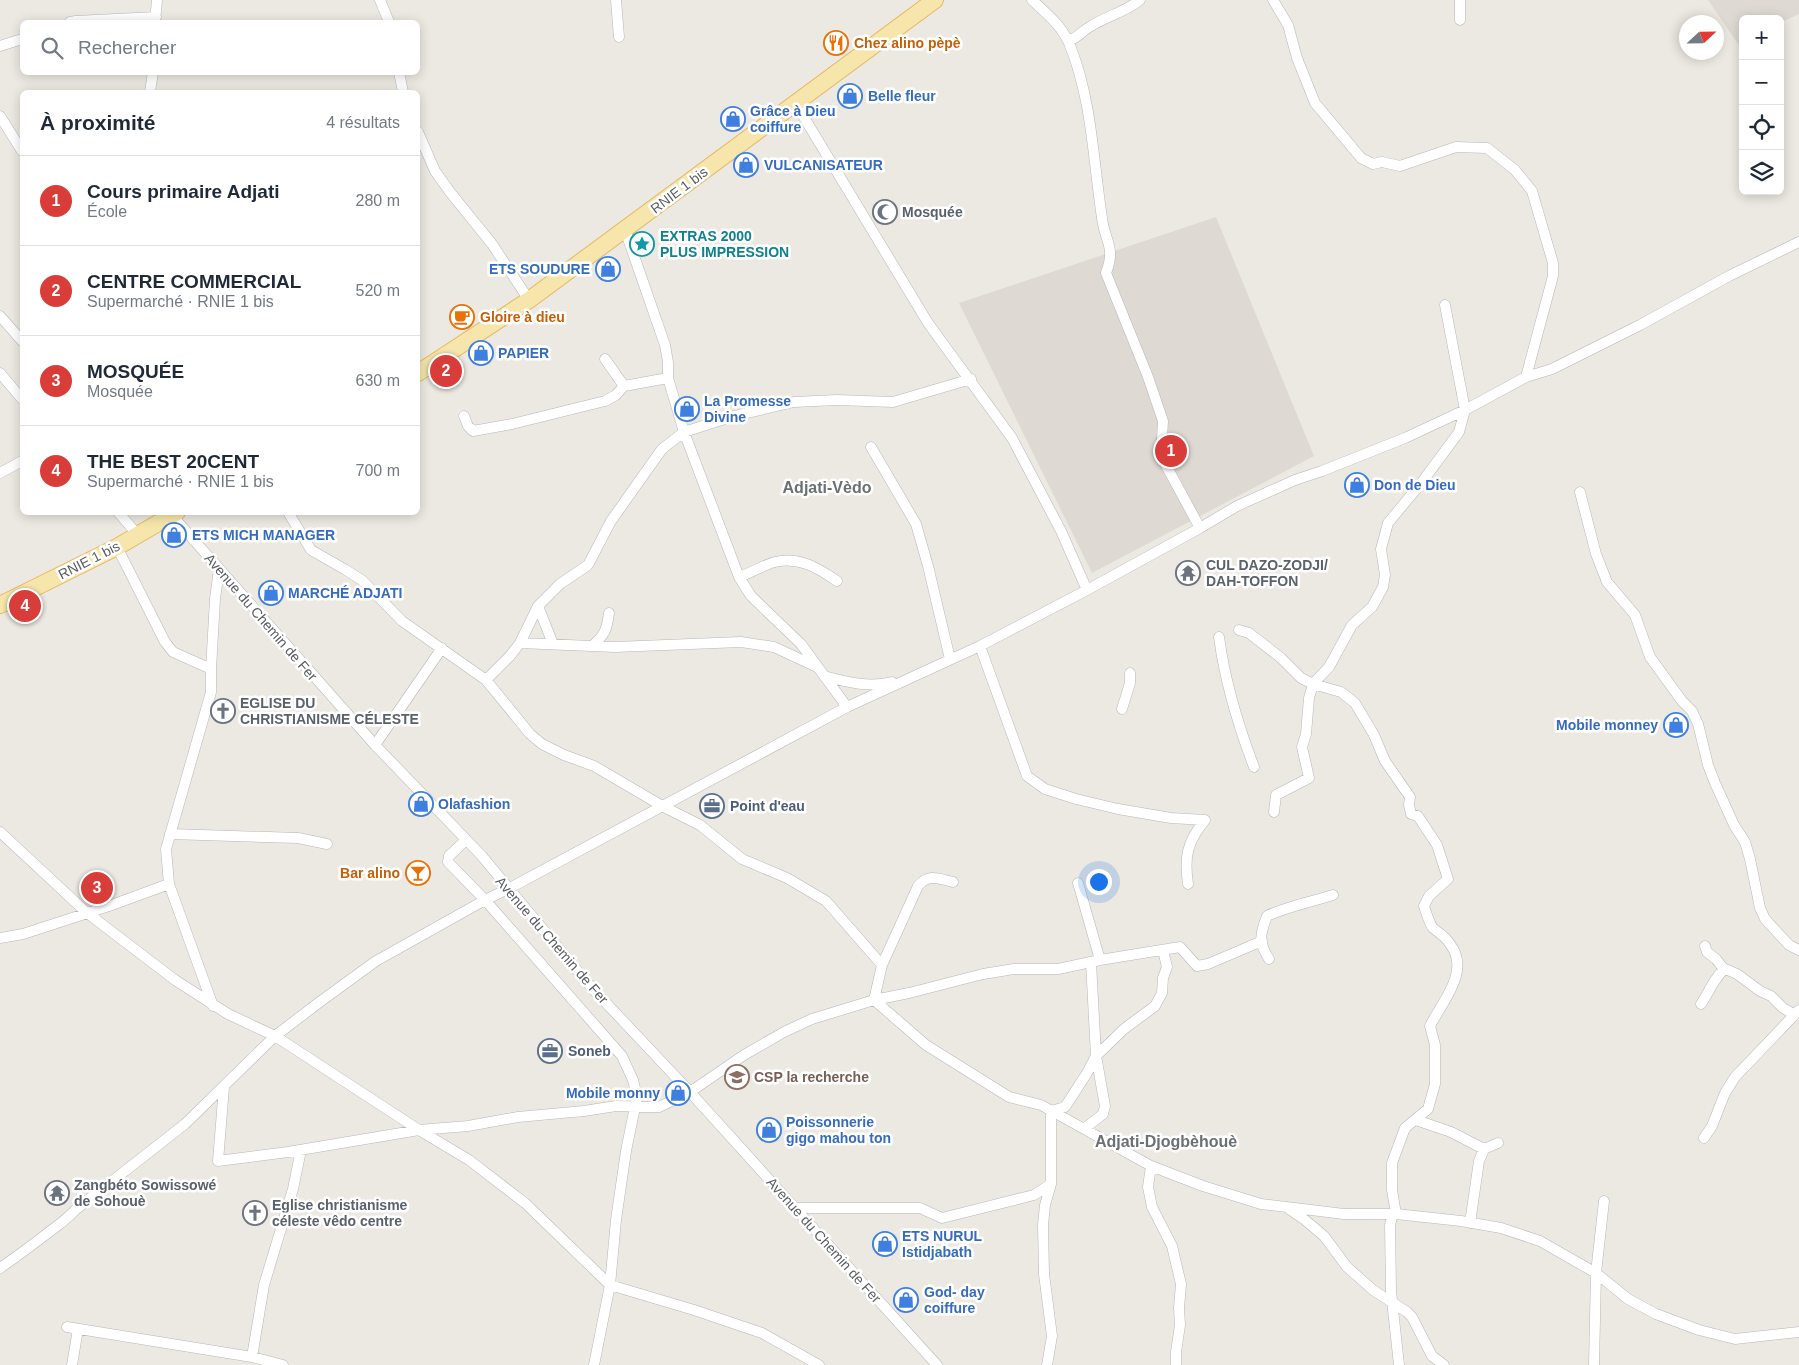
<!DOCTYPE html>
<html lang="fr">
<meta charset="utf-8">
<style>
body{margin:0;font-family:Helvetica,sans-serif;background:#f2f2f3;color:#1f2937}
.controls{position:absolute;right:15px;top:15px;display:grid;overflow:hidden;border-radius:8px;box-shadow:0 2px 12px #0003}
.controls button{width:45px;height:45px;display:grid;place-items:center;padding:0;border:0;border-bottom:1px solid #e0e1e3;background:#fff;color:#1f2937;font:25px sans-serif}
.compass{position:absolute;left:1679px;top:15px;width:45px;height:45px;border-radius:50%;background:#fff;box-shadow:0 2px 12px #0003;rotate:68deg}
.you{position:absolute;left:1098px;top:881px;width:18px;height:18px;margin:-12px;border:4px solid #fff;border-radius:50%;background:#1a73e8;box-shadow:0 0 0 8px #1a73e833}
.badge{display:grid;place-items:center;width:32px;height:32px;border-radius:50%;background:#d93d3a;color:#fff;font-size:16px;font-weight:700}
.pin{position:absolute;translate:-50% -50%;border:2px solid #fff;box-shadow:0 1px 5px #0006}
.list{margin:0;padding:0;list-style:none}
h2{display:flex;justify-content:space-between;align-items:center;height:65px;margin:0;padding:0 20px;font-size:21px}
h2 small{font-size:16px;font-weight:400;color:#747a83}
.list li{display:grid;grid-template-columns:32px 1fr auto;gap:15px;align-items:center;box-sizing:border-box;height:90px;padding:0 20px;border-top:1px solid #e0e1e3}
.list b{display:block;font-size:19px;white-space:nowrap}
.list p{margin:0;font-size:16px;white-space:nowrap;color:#747a83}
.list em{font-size:16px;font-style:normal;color:#747a83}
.icon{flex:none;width:28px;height:28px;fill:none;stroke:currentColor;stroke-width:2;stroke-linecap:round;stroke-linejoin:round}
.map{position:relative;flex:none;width:1799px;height:1365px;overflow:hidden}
.search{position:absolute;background:#fff;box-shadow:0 2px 12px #0003;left:20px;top:20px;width:400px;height:55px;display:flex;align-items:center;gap:12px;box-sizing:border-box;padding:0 18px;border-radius:8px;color:#747a83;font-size:19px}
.panel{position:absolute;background:#fff;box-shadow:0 2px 12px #0003;left:20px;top:90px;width:400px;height:425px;border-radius:8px}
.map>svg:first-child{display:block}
.education{fill:#dedad3}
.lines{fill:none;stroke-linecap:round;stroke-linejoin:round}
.minor-casing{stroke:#b4b7bb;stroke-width:11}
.primary-casing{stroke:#e4b862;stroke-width:18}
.minor{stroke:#fff;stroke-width:10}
.primary{stroke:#f7e6ab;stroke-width:16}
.labels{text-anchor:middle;stroke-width:5;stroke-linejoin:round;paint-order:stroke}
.food-label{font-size:14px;font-weight:bold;fill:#c56008;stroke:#fff;text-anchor:start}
.shop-label{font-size:14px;font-weight:bold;fill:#366cbe;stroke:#fff;text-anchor:start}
.street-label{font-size:14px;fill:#5a5e61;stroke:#fff}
.worship-label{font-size:14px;font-weight:bold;fill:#5b616d;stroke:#fff;text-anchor:start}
.culture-label{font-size:14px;font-weight:bold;fill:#0d838f;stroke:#fff;text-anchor:start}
.service-label{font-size:14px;font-weight:bold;fill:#4e5e75;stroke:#fff;text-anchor:start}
.education-label{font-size:14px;font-weight:bold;fill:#785e54;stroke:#fff;text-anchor:start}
.quarter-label{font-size:16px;font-weight:bold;fill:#6b7073;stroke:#fff}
</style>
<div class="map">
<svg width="1799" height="1365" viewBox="0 0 1799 1365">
<rect width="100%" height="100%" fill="#ece9e2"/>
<path class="education" d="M 1708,0 L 1799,0 L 1799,14 L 1780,23 L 1780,19 L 1743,19 L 1743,42 L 1738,44 Z
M 1216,217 L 1314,456 L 1092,573 L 959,303 Z"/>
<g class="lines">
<defs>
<path id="minor" d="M 380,0 L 389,22
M 616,0 L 619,37
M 1032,0 C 1046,13 1061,25 1069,43 C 1092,99 1093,159 1102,218 C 1105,243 1116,246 1106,273 L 1148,377 L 1163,421 L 1161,456 L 1200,528
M 1273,0 L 1288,25 L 1297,58 L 1315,103 L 1361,158 L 1373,164 L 1382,162 L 1400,166 L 1456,147 L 1487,148 L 1515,170 L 1532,191 L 1553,263 L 1553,276 L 1526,377
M 1460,0 L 1460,20
M 70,22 L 76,21 L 156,17
M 155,22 L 157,0
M 1068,41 C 1078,38 1082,31 1091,26 C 1107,16 1125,12 1140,0
M 0,46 L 22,39
M 399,72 L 403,92
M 150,92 L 153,72
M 796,104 L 928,323 L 1012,438 L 1061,531 L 1087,590
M 0,116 L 22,151
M 418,132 L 435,171 L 450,192 L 492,244 L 529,300
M 625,230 L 665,345 L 668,362 L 668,378 L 684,432 L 739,577 L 751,596 L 801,644 L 847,707
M 0,316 L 22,341
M 605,359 L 624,386
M 0,373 L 22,399
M 464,416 L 468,426 L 473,431 L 512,424 L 605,401 L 616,395 L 624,386 L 668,378
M 871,447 L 916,524 L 928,566 L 950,659
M 0,473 L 22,461
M 1580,492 L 1596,554 L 1607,582 L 1635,615 L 1650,657 L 1682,701 L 1692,711 L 1698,724 L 1708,765 L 1715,783 L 1734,825 L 1745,842 L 1750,859 L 1760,908 L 1765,919 L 1789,945 L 1799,950
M 118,512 L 137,534
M 169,512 L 375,745 L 481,855 L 591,987 L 690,1092 L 937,1365
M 288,512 L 311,550 L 346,570 L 363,581 L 402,621 L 486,680 L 530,734 L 542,744 L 564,755 L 594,766 L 664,807 L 700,825 L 742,859 L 787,878 L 826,901 L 882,965
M 117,547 L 165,642 L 173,652 L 211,669
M 739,577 C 751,573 763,565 775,562 C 799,556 818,568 837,581
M 538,606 L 553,644
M 1239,630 L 1249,633 L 1281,658 L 1301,678 L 1313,684 L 1341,692 L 1355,703 L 1374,735 L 1385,761 L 1410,797 L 1409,805 L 1411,814 L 1418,816 L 1437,845 L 1448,879 L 1429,896 L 1424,906 C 1426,912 1429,923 1433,928 C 1439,933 1446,937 1450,944 C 1471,971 1442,1002 1430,1026 L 1435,1045 L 1435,1084 L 1428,1109 L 1405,1128 L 1392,1163 L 1392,1190 L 1396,1214
M 1219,637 C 1225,682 1238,725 1254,767
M 520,643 L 615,647 L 741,642 L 774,647 L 817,667
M 592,646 C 605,635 607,629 609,613
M 980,646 L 1027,776 L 1045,789 L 1076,799 L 1118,809 L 1171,818 L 1205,820
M 824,676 C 846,682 869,688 892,682
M 486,680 L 510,656 L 520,643 L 538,606 L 560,584 L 588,565 L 611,521 L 662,449 L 684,432 L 734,416 L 794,402 L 837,400 L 893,402 L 971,379
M 1122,709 L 1130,683 L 1130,673
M 375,745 L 442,648
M 1274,812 L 1276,795 L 1309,778 L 1302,747 L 1306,734 L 1309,698 L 1313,684 L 1329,667 L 1352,625 L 1372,607 L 1383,587 L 1385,575 L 1381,549 L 1388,523 L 1422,482 L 1459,432 L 1465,410 L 1445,305
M 0,832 L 86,912 L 175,980 L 228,1014 L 275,1036 L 419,1130 L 469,1160 L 525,1203 L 610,1285 L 694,1310 L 762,1333 L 819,1365
M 170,834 L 298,838 L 327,844
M 466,840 L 449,856 L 448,862 L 485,900 L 622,1056 L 633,1080 L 637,1097 L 626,1151 L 616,1220 L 610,1285 L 594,1365
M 953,882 C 939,879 929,873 918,886 L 882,965 L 874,1000 L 926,1045 L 1009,1097 L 1041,1105 L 1151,1166 L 1203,1186 L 1261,1204 L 1344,1214 L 1396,1214 L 1461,1221 L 1501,1228 L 1540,1241 L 1596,1273 L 1628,1299 L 1656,1314 L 1699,1330 L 1735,1339 L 1799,1332
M 1078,883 L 1100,960
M 1188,884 C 1184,857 1187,842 1205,820
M 0,938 L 23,934 L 109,906 L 169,884
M 1705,946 L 1707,952 L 1716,959 L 1723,968 L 1737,974 L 1760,991 L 1771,996 L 1783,1008 L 1795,1015
M 1269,959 C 1258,942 1260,934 1267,916 C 1288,906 1311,902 1333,895
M 1701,1004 C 1709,993 1714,977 1725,969
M 213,1006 L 169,884 L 166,849 L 211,692 L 211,669 L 215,599 L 219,569
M 224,1087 L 218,1161 L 288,1152 L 419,1130 L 468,1126 L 518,1117 L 584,1111 L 616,1106 L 659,1107 L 690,1092 L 744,1055 L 784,1032 L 812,1019 L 874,1000 L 909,993 L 983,974 L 1014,969 L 1058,969 L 1100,960 L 1180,947 L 1197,966 L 1208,964 L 1262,941
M 1416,1120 L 1451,1132 L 1484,1149 L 1498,1143
M 1085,1128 L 1103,1114 L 1105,1106 L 1096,1056 L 1091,962
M 1704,1138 L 1712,1126 L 1725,1093 L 1735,1077 L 1799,1010
M 1151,1166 L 1148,1187 L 1152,1207 L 1172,1246 L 1181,1284 L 1179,1308 L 1180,1325 L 1176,1352 L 1176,1365
M 795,1208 L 920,1208 L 942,1218 L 1034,1195 L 1051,1184
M 1289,1209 L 1305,1220 L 1324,1236 L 1347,1267 L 1373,1290 L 1407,1312 L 1412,1317 L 1432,1356 L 1444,1365
M 1393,1214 L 1390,1225 L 1391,1291 L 1399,1365
M 1470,1223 L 1479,1161 L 1484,1149
M 0,1268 C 21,1254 41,1238 61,1223 C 71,1215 77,1207 88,1200 L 185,1124 L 275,1036 L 321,1001 L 376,961 L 485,900 L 508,889 L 847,707 L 980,646 L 1087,590 L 1200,528 L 1237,506 L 1295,480 L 1322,471 L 1405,438 L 1465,410 L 1526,377 L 1552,369 L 1640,325 L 1729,276 L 1799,242
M 67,1327 L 252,1357 L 283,1365
M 252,1357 L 264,1285 L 293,1189 L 301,1150
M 72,1365 L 78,1329
M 1047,1365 L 1052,1336 L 1044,1274 L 1043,1225 L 1045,1205 L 1051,1184 L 1051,1111 L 1065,1107 L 1087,1073 L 1096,1056 L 1124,1029 L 1155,1006 L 1162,993 L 1163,978 L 1167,967 L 1163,950
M 1594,1365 L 1596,1273 L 1604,1201"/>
<path id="primary" d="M 418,373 L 529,300 L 935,0
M 0,605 L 117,547 L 177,512"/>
</defs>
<use href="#minor" class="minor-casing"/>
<use href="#primary" class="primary-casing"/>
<use href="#minor" class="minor"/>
<use href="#primary" class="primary"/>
</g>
<defs>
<symbol id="restaurant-ring" viewBox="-11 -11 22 22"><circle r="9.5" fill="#fff" stroke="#e8710a" stroke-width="1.5"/><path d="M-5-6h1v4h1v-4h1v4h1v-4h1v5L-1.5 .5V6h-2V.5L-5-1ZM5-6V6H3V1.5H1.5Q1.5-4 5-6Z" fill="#e8710a"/></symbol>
<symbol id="shop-ring" viewBox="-11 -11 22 22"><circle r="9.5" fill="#fff" stroke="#3f7fe0" stroke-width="1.5"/><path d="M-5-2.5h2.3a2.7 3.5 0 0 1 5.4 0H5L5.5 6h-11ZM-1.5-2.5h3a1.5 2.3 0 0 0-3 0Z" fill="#3f7fe0"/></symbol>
<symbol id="mosque-ring" viewBox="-11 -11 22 22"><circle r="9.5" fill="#fff" stroke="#6b7280" stroke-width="1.5"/><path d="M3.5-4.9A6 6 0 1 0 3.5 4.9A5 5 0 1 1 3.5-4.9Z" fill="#6b7280"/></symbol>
<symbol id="sight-ring" viewBox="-11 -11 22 22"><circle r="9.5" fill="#fff" stroke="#0f9aa8" stroke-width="1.5"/><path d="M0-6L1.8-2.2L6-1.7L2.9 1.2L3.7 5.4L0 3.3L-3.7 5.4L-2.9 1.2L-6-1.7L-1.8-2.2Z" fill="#0f9aa8"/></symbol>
<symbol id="cafe-ring" viewBox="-11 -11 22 22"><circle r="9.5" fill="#fff" stroke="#e8710a" stroke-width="1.5"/><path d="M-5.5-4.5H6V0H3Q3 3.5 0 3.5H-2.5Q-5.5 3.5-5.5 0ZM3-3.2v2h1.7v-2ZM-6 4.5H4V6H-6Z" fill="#e8710a"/></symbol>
<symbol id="temple-ring" viewBox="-11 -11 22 22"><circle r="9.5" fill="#fff" stroke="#6b7280" stroke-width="1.5"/><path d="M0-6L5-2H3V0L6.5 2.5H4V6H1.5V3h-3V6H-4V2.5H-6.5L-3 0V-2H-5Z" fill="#6b7280"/></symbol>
<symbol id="church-ring" viewBox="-11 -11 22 22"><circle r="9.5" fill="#fff" stroke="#6b7280" stroke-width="1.5"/><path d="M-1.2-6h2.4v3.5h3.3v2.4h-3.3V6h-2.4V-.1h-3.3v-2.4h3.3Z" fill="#6b7280"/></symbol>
<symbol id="office-ring" viewBox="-11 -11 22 22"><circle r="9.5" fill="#fff" stroke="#5c6f8a" stroke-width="1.5"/><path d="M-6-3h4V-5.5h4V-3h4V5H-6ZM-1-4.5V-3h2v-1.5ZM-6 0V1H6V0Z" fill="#5c6f8a"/></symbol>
<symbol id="bar-ring" viewBox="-11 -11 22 22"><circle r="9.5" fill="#fff" stroke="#e8710a" stroke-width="1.5"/><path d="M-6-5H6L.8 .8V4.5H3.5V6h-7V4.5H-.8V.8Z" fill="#e8710a"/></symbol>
<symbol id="school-ring" viewBox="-11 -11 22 22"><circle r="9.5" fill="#fff" stroke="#8d6e63" stroke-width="1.5"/><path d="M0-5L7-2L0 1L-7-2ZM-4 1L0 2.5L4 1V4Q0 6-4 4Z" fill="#8d6e63"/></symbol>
</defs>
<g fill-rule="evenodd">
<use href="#restaurant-ring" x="822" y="29" width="28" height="28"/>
<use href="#shop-ring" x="836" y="82" width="28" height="28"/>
<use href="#shop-ring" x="719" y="105" width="28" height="28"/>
<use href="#shop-ring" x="732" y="151" width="28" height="28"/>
<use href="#mosque-ring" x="871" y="198" width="28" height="28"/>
<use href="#sight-ring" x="628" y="230" width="28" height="28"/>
<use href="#shop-ring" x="594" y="255" width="28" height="28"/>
<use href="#cafe-ring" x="448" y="303" width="28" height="28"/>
<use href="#shop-ring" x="467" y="339" width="28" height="28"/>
<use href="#shop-ring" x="673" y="395" width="28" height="28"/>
<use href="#shop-ring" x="1343" y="471" width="28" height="28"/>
<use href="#shop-ring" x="160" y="521" width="28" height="28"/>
<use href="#temple-ring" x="1174" y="559" width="28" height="28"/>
<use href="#shop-ring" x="257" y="579" width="28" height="28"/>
<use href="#church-ring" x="209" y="697" width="28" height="28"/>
<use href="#shop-ring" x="1662" y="711" width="28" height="28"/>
<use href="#shop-ring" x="407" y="790" width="28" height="28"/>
<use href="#office-ring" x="698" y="792" width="28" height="28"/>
<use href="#bar-ring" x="404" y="859" width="28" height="28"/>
<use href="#office-ring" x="536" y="1037" width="28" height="28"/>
<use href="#school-ring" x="723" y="1063" width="28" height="28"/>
<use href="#shop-ring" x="664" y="1079" width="28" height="28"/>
<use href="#shop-ring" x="755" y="1116" width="28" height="28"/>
<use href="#temple-ring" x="43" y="1179" width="28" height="28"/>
<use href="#church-ring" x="241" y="1199" width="28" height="28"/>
<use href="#shop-ring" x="871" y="1230" width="28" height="28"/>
<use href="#shop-ring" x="892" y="1286" width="28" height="28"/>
</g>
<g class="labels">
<g class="food-label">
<text x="854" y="48">Chez alino pèpè</text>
<text x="480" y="322">Gloire à dieu</text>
<text x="400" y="878" text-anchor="end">Bar alino</text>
</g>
<g class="shop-label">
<text x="868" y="101">Belle fleur</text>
<text x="750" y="116">Grâce à Dieu<tspan x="750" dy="16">coiffure</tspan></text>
<text x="764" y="170">VULCANISATEUR</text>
<text x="590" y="274" text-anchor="end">ETS SOUDURE</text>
<text x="498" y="358">PAPIER</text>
<text x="704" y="406">La Promesse<tspan x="704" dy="16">Divine</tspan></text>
<text x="1374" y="490">Don de Dieu</text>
<text x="192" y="540">ETS MICH MANAGER</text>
<text x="288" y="598">MARCHÉ ADJATI</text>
<text x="1658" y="730" text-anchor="end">Mobile monney</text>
<text x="438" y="809">Olafashion</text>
<text x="660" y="1098" text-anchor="end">Mobile monny</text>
<text x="786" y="1127">Poissonnerie<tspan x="786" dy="16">gigo mahou ton</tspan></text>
<text x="902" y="1241">ETS NURUL<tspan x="902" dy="16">Istidjabath</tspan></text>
<text x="924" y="1297">God- day<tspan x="924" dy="16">coiffure</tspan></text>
</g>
<g class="street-label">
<text transform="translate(679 190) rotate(-37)" y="5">RNIE 1 bis</text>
<text transform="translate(89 560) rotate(-27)" y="5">RNIE 1 bis</text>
<text transform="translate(261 617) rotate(49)" y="5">Avenue du Chemin de Fer</text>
<text transform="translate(552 940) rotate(49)" y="5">Avenue du Chemin de Fer</text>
<text transform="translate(824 1240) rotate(48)" y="5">Avenue du Chemin de Fer</text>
</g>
<g class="worship-label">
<text x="902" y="217">Mosquée</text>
<text x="1206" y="570">CUL DAZO-ZODJI/<tspan x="1206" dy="16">DAH-TOFFON</tspan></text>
<text x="240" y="708">EGLISE DU<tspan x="240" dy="16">CHRISTIANISME CÉLESTE</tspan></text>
<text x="74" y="1190">Zangbéto Sowissowé<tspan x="74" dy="16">de Sohouè</tspan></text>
<text x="272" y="1210">Eglise christianisme<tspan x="272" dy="16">céleste vêdo centre</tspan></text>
</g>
<g class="culture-label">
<text x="660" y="241">EXTRAS 2000<tspan x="660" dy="16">PLUS IMPRESSION</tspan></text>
</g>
<g class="service-label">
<text x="730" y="811">Point d'eau</text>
<text x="568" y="1056">Soneb</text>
</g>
<g class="education-label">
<text x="754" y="1082">CSP la recherche</text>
</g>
<g class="quarter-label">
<text x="827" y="493">Adjati-Vèdo</text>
<text x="1166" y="1147">Adjati-Djogbèhouè</text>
</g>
</g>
</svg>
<div class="controls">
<button>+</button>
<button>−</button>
<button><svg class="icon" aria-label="locate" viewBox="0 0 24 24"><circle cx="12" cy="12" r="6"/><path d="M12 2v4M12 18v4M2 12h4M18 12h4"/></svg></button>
<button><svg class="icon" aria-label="layers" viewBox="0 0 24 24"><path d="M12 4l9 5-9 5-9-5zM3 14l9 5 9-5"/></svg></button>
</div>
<svg class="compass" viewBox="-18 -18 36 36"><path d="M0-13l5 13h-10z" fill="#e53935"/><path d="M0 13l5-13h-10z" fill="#747a83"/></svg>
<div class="you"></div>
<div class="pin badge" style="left:1171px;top:451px">1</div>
<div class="pin badge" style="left:446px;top:371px">2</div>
<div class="pin badge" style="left:97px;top:888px">3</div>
<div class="pin badge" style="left:25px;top:606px">4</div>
<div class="search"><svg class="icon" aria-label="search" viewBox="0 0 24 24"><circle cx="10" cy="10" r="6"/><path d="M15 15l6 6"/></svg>Rechercher</div>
<section class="panel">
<h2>À proximité<small>4 résultats</small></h2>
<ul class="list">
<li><span class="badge">1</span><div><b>Cours primaire Adjati</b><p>École</p></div><em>280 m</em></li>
<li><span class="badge">2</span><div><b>CENTRE COMMERCIAL</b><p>Supermarché · RNIE 1 bis</p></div><em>520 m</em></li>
<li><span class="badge">3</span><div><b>MOSQUÉE</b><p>Mosquée</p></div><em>630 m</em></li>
<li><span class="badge">4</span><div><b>THE BEST 20CENT</b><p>Supermarché · RNIE 1 bis</p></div><em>700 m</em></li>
</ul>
</section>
</div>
